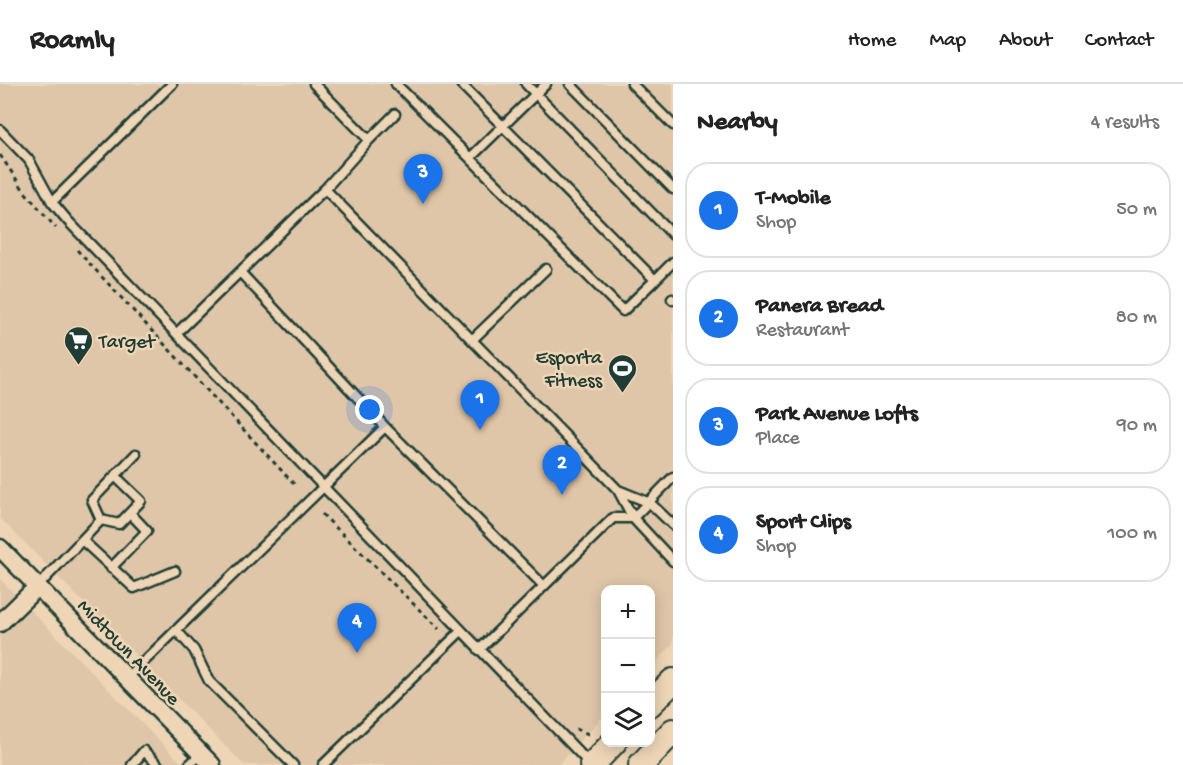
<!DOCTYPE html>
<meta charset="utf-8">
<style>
body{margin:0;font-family:"Gochi Hand",sans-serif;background:#f6f6f6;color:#222}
.controls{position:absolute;right:18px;bottom:18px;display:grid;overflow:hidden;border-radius:12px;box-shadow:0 3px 15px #0003}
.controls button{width:54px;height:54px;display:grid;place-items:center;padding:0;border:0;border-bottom:2px solid #e0e0e0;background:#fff;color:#222;font:30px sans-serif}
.you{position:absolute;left:370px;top:326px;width:21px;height:21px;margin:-15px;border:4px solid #fff;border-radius:50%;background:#1a73e8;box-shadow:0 0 0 9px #1a73e833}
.badge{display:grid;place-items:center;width:39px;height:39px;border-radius:50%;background:#1a73e8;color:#fff;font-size:20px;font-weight:700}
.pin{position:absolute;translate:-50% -50px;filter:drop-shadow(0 2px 3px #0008)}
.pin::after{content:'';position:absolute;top:32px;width:21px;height:18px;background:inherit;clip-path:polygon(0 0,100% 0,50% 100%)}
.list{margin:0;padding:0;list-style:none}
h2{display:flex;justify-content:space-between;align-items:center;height:78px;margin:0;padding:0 24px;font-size:26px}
h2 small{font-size:20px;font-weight:400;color:#767676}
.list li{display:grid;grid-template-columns:39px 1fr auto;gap:18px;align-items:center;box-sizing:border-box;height:96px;margin:0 12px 12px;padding:0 12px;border:2px solid #e0e0e0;border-radius:24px}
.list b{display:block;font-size:22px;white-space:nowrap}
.list p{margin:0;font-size:20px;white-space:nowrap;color:#767676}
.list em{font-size:20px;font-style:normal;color:#767676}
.icon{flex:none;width:33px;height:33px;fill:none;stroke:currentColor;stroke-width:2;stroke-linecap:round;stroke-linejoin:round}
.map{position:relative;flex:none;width:673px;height:681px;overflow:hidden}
header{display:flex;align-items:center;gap:36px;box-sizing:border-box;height:84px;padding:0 30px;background:#fff;border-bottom:2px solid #e0e0e0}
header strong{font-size:28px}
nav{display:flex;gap:33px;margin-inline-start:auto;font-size:21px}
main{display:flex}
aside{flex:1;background:#fff}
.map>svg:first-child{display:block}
.built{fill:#e0c6a8}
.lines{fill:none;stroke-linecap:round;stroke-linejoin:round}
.lane-casing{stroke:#1f3d34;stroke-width:13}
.street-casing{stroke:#1f3d34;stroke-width:21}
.secondary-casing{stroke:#1f3d34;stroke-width:28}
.path{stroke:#1f3d34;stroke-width:3;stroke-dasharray:4.5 4.5;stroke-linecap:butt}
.lane{stroke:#eed5b6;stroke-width:8}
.street{stroke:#eed5b6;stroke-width:16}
.secondary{stroke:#eed5b6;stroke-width:24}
.labels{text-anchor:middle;stroke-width:5;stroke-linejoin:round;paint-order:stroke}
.poi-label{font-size:20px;fill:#1f3d34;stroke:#eed5b6;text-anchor:start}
.street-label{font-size:20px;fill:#1f3d34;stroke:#eed5b6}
</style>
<header>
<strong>Roamly</strong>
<nav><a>Home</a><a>Map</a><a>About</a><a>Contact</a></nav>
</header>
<main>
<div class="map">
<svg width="673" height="681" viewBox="0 0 673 681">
<rect width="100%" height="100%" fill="#eed5b6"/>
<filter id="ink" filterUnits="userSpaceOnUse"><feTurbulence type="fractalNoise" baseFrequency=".0167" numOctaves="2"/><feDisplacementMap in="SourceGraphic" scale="12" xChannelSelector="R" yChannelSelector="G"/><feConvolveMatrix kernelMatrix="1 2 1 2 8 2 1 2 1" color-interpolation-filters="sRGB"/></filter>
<g filter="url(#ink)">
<path class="built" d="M 0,0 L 673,0 L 673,560 L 651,583 L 650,506 L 606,506 L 605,630 L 558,681 L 244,681 L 0,434 Z
M 0,495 L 183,681 L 0,681 Z"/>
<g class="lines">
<defs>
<path id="lane" d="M 396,0 L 623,227 L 655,196 L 461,0
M 526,0 L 673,151
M 570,0 L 673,105
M 632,0 L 673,41
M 0,46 L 29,76 L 52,118 L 68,137 L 591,681
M 369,56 L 395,30
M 470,74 L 546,0
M 325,105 L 618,406 L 633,434 L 673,477
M 52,118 L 172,0
M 240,188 L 385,343 L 543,501
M 655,196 L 673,178
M 672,215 L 673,216
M 177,249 L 325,105 L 369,56 L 314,0
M 472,256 L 546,185
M 618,406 L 650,419 L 673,441
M 101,436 L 92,416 L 115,392
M 82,456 L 101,436 L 119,440 L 141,417 L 115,392 L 136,370
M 111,484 L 147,447 L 130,429
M 37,503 L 82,456 L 134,504 L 175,487
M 176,546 L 194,566 L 209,597 L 293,681
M 479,566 L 613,434 L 633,434 L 673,393
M 127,594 L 385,343
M 132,681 L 144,667 L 158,681
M 189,681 L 201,670
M 323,681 L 461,547"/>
<path id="street" d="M 0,464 L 212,681
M 0,539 L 37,503"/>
<path id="secondary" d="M 650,620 L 673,597
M 592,681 L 614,658
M 641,681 L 673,647"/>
</defs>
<use href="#lane" class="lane-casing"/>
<use href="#street" class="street-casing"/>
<use href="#secondary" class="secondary-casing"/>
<path class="path" d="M 0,71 L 25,108 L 56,144
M 77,166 L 294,400
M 322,430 L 439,545
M 576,645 L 591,651"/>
<use href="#lane" class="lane"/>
<use href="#street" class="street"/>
<use href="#secondary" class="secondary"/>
</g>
</g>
<defs>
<symbol id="supermarket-pin" viewBox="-11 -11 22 30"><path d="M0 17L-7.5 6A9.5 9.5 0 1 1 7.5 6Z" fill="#1f3d34" stroke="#eed5b6"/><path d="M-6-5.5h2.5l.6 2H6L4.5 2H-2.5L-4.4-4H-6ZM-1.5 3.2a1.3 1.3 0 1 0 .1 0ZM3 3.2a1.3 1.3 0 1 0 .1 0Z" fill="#fff"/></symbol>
<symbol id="stadium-pin" viewBox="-11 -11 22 30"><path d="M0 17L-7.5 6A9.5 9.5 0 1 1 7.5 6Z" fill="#1f3d34" stroke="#eed5b6"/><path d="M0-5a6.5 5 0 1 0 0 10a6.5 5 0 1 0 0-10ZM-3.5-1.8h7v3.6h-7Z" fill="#fff"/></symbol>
</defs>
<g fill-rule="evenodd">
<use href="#supermarket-pin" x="62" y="240" width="33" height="45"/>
<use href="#stadium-pin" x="606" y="268" width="33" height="45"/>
</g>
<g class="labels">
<g class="poi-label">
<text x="99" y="263">Target</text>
<text x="602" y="279" text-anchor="end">Esporta<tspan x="602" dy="23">Fitness</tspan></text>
</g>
<g class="street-label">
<text transform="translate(130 567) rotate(46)" y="7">Midtown Avenue</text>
</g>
</g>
</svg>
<div class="controls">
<button>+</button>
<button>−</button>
<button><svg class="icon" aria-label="layers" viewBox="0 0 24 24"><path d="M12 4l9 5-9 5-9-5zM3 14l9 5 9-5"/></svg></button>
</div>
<div class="you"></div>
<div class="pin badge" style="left:480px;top:346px">1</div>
<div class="pin badge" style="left:562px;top:411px">2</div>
<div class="pin badge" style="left:423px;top:120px">3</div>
<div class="pin badge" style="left:357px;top:569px">4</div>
</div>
<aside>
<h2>Nearby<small>4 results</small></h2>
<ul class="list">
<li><span class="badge">1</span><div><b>T-Mobile</b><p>Shop</p></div><em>50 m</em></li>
<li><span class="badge">2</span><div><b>Panera Bread</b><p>Restaurant</p></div><em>80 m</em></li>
<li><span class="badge">3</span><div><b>Park Avenue Lofts</b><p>Place</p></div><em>90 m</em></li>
<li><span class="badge">4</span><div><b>Sport Clips</b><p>Shop</p></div><em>100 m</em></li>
</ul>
</aside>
</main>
